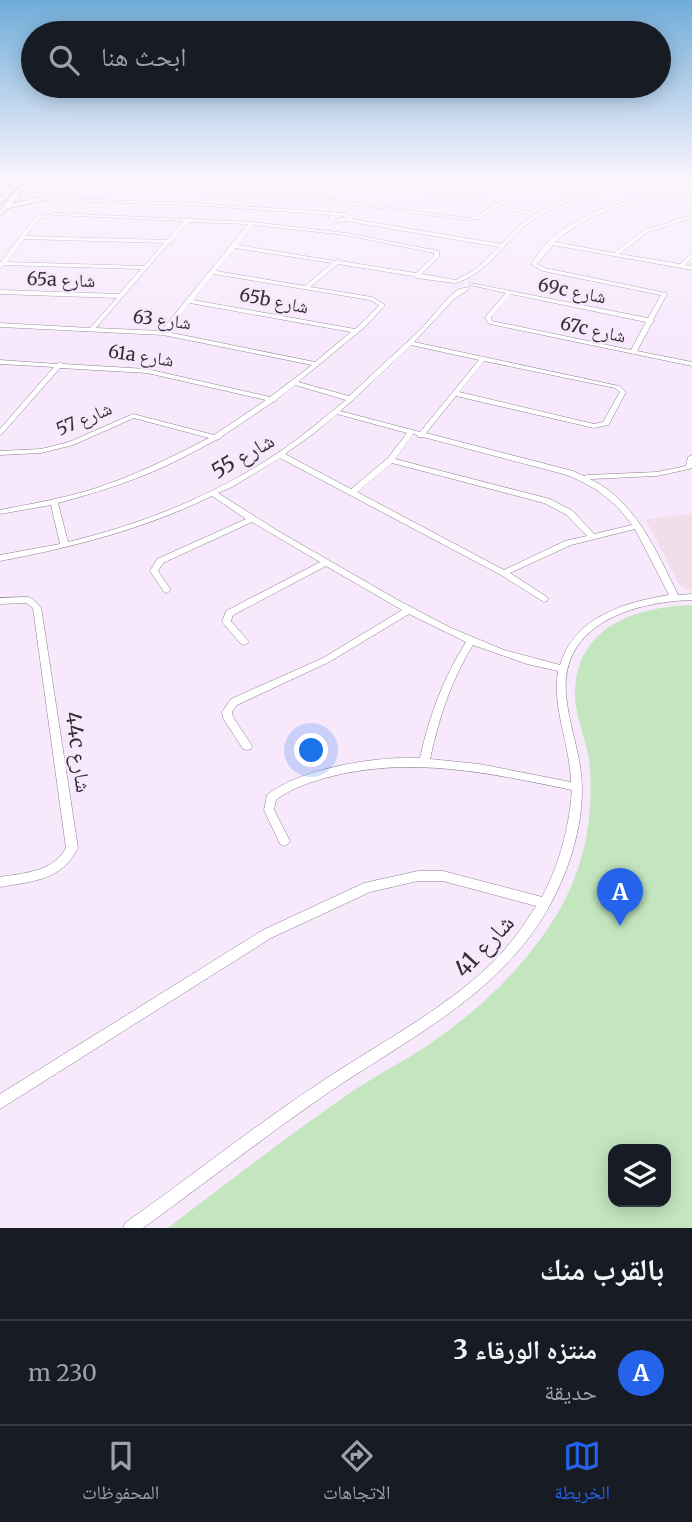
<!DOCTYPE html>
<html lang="ar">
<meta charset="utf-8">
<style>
body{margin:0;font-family:Merriweather,"Noto Naskh Arabic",serif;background:#20242c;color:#f1f3f6;direction:rtl}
.controls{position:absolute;right:21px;bottom:21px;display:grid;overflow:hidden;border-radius:14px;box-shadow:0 4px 18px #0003}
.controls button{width:63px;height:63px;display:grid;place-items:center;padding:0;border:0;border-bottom:2px solid #363941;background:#171b24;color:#f1f3f6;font:35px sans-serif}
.you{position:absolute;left:312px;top:751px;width:24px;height:24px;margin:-18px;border:5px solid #fff;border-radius:50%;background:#1a73e8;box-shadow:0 0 0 10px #1a73e833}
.badge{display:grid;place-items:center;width:46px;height:46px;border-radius:50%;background:#2563eb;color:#fff;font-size:23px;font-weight:700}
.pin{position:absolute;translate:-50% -58px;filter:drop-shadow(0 2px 4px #0008)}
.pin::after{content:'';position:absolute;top:37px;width:24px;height:21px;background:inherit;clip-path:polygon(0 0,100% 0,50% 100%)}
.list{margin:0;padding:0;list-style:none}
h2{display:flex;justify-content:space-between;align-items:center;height:91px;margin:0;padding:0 28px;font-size:30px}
h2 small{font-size:23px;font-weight:400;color:#9ea1a6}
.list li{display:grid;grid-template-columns:46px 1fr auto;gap:21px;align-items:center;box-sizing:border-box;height:105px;padding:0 28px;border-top:2px solid #363941}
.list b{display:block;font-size:26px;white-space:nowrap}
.list p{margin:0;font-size:23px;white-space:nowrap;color:#9ea1a6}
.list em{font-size:23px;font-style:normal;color:#9ea1a6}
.icon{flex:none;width:38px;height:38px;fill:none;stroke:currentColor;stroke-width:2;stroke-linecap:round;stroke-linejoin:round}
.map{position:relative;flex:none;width:692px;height:1228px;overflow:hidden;direction:ltr}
.search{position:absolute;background:#171b24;box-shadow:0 4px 18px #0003;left:21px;right:21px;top:21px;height:77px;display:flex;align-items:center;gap:18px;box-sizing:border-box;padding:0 24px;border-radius:38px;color:#9ea1a6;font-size:26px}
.sheet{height:196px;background:#171b24}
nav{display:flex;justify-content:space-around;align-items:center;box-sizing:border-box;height:98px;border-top:2px solid #363941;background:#171b24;font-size:19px;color:#9ea1a6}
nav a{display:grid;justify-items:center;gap:4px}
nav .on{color:#2563eb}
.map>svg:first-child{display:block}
.education{fill:#f2ddeb}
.green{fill:#c3e6bf;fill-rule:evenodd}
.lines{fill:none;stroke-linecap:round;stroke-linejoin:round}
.minor-casing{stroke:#8c7f91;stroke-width:1}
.major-casing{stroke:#8c7f91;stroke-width:2}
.minor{fill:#fff;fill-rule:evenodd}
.major{fill:#fff;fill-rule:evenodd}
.labels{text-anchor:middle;stroke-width:5;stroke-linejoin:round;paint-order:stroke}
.far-street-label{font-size:18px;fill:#353037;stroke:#f7e8fc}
.street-label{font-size:21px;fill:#353037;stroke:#f7e8fc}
.near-street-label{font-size:24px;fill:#353037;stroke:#f7e8fc}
</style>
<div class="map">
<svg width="692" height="1228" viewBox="0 0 692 1228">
<rect width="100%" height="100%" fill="#f7e8fc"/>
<path class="education" d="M 692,513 L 692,591 L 680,586 L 646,520 Z"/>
<path class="green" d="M 692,605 L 692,1228 L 168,1228 C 228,1182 288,1136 350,1093 C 376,1075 405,1061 431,1043 C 483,1007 530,962 561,907 C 585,865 593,817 590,769 C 589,745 576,721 575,697 C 574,628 633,607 692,605 ZM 613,1149 L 666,1149 L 666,1202 L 613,1202 Z"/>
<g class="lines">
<defs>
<path id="minor" d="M 66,178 L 70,178 L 68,182 L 71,184 L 262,192 L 269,178 L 273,178 L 266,192 L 282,193 L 466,218 L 475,217 L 493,206 L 462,197 L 335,178 L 347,178 L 445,192 L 477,178 L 483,178 L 449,193 L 462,195 L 496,204 L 499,203 L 501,205 L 536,214 C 558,201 583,193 608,187 L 587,178 L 593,178 L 613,186 L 666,178 L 688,178 C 675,182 659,182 646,183 C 610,188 574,196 543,214 C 533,219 524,226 517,233 C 498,252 482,276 455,283 L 416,278 L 413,276 L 338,264 L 310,287 L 372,297 L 385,305 L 366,326 L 298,382 L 349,396 L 421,329 L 450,296 L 459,289 L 469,287 L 469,289 L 454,299 L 414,342 L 619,386 L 626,392 L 609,424 L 608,425 L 594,428 L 456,396 L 426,433 L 573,471 L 584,476 L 587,475 L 657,472 L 686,466 L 688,457 L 692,455 L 692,468 L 689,469 L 657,476 L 590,479 C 636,501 656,551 678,595 L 692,594 L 692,600 C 634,602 560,623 566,695 C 569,727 582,757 582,789 C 582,829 569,870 550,905 C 500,997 404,1040 322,1097 C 261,1139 203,1185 143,1228 L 123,1228 L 125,1223 C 189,1178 250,1129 315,1086 C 375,1045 442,1012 494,961 C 511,944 524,925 536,906 L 443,881 L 418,881 L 370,892 L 271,938 L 0,1109 L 0,1094 L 263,930 L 364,883 L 418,871 L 443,871 L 542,897 C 560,863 569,828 572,790 C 489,773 409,755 325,778 C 308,783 290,789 276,800 L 274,810 L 290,841 L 288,844 L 284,846 L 280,844 L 264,810 L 267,795 C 301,768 377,756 420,758 C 429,717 443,678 466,642 L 409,614 L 329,662 L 237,705 L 232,712 L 233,717 L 252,746 L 251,749 L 247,750 L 243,749 L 223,718 L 222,712 L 231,699 L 323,658 L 402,610 L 326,566 L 233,615 L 231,621 L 249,642 L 244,645 L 241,644 L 222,622 L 226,611 L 320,562 L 252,522 L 163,563 L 158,571 L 171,590 L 167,593 L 164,592 L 150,571 L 157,559 L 246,519 L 212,496 C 144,529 74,547 0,561 L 0,555 L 60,544 L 51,505 L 0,514 L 0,510 C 30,504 60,499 90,490 C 132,477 170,458 209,438 L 134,418 L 73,445 L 41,453 L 0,455 L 0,451 L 41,449 L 69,442 L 133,414 L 214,435 L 266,400 L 147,373 L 60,368 L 2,434 L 0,435 L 0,429 L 54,367 L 0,364 L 0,360 L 57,364 L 60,362 L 63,364 L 147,369 L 270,397 L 312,365 L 163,335 L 0,327 L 0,323 L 90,328 L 117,298 L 0,294 L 0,290 L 119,294 L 141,269 L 4,265 L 0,269 L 0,263 L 35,217 L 55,213 L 186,219 L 189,217 L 191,219 L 252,222 L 346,233 L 439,251 L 439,257 L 421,274 L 456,280 L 476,269 L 499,247 L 346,221 L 337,222 L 328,218 L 332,215 L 194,205 L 0,199 L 0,197 L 194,203 L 344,213 L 353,217 L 352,219 L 501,244 L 521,224 L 533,216 L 498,207 L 478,219 L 466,220 L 282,195 L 70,186 L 63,183 ZM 55,215 L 183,221 L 167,240 L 26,236 L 39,219 ZM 337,215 L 347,217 L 337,219 L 334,218 ZM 189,222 L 248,224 L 161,331 L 96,328 L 169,243 L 172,243 L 172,241 ZM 253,225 L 346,235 L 434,253 L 434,256 L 416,273 L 340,261 L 338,259 L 335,261 L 237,245 ZM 24,239 L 164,243 L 144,266 L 7,262 ZM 235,248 L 332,263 L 305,286 L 216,271 ZM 214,274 L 370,300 L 379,305 L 368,317 L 355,329 L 193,300 ZM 190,303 L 351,332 L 315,362 L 167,332 ZM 411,345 L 479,360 L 420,432 L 340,411 L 353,400 ZM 484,361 L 615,388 L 620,392 L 603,422 L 594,424 L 459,392 ZM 295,385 L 346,400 C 321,420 297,441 270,458 C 209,498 138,525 68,542 L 58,503 C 84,496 111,488 137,478 C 164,468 190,454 216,440 L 220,439 L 221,437 L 273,402 L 276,401 L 277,399 ZM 337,414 L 407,433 L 388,458 L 351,489 L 285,454 L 313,434 ZM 413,434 L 417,435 L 418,437 L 423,437 L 567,475 C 596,487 614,500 632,525 L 594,534 L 573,511 L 550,499 L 395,459 ZM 280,458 L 501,575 L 544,602 L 547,601 L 548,599 L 547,597 L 510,573 L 571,545 L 635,529 L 669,595 C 625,602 574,617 560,665 L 504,650 L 449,627 L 396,599 L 278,531 L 218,493 L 232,487 ZM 392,463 L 544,503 L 567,515 L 587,536 L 565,541 L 504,570 L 357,492 ZM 473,645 L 527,664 L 558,671 C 552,709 570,744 571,782 L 479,764 L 430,759 C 439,718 451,680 473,645 Z
M 692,190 L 692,192 C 642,198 594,208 555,242 L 614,253 L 644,230 L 692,215 L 692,218 L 648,232 L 619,254 L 680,264 L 692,253 L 692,258 L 685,265 L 692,266 L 692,270 L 553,245 L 537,264 L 545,268 L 666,293 L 667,294 L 653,320 L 655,321 L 652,323 L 637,351 L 692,362 L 692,366 L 490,324 L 488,323 L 485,317 L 506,293 L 470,285 L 470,283 L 648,318 L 661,295 L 543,271 L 531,264 C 536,257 542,248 547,243 C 585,206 641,196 692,190 ZM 511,294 L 646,322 L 631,350 L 492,321 L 491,317 Z
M 28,597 L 31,598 L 41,607 L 78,848 C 61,881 33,881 0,887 L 0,877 C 24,873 53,872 66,848 L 33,608 L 26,603 L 0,604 L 0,598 Z"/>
<path id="major" d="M 27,178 L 33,178 L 12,204 L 38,198 L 41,200 L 40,201 L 8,208 L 0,216 L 0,210 Z
M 17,179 L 22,180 L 0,204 L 0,199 Z"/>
</defs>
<use href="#minor" class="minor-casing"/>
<use href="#major" class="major-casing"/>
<use href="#minor" class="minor"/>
<use href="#major" class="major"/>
</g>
<linearGradient id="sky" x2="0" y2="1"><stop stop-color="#6facd8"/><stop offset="0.51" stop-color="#fbf5fe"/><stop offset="1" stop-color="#fbf5fe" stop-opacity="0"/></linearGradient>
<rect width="692" height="350" fill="url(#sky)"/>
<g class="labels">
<g class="far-street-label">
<text transform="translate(61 280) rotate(2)" y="6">65a شارع</text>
<text transform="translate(572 291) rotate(11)" y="6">69c شارع</text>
<text transform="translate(274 301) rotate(11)" y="6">65b شارع</text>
<text transform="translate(162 320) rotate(7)" y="6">شارع 63</text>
<text transform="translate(593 330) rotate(12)" y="6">67c شارع</text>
<text transform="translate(141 356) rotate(8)" y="6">61a شارع</text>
<text transform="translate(84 419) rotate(-23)" y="6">شارع 57</text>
</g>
<g class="street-label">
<text transform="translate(243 456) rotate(-30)" y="7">شارع 55</text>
<text transform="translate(78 752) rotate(82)" y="7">44c شارع</text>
</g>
<g class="near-street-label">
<text transform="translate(484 946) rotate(-47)" y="8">شارع 41</text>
</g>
</g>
</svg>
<div class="controls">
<button><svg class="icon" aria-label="layers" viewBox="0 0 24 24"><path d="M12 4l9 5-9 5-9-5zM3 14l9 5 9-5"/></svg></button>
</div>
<div class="you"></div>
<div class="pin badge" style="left:620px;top:926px">A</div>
<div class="search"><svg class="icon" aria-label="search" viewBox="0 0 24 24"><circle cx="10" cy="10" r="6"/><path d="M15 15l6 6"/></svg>ابحث هنا</div>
</div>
<section class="sheet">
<h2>بالقرب منك<small></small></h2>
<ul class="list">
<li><span class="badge">A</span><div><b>منتزه الورقاء 3</b><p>حديقة</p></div><em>230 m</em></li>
</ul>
</section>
<nav>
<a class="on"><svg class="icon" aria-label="map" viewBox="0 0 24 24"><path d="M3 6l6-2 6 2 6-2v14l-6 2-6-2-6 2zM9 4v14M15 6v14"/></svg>الخريطة</a>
<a><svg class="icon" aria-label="directions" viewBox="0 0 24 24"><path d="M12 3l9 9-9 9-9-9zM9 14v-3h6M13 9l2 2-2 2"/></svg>الاتجاهات</a>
<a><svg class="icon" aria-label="saved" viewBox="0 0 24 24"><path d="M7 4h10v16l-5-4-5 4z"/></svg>المحفوظات</a>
</nav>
